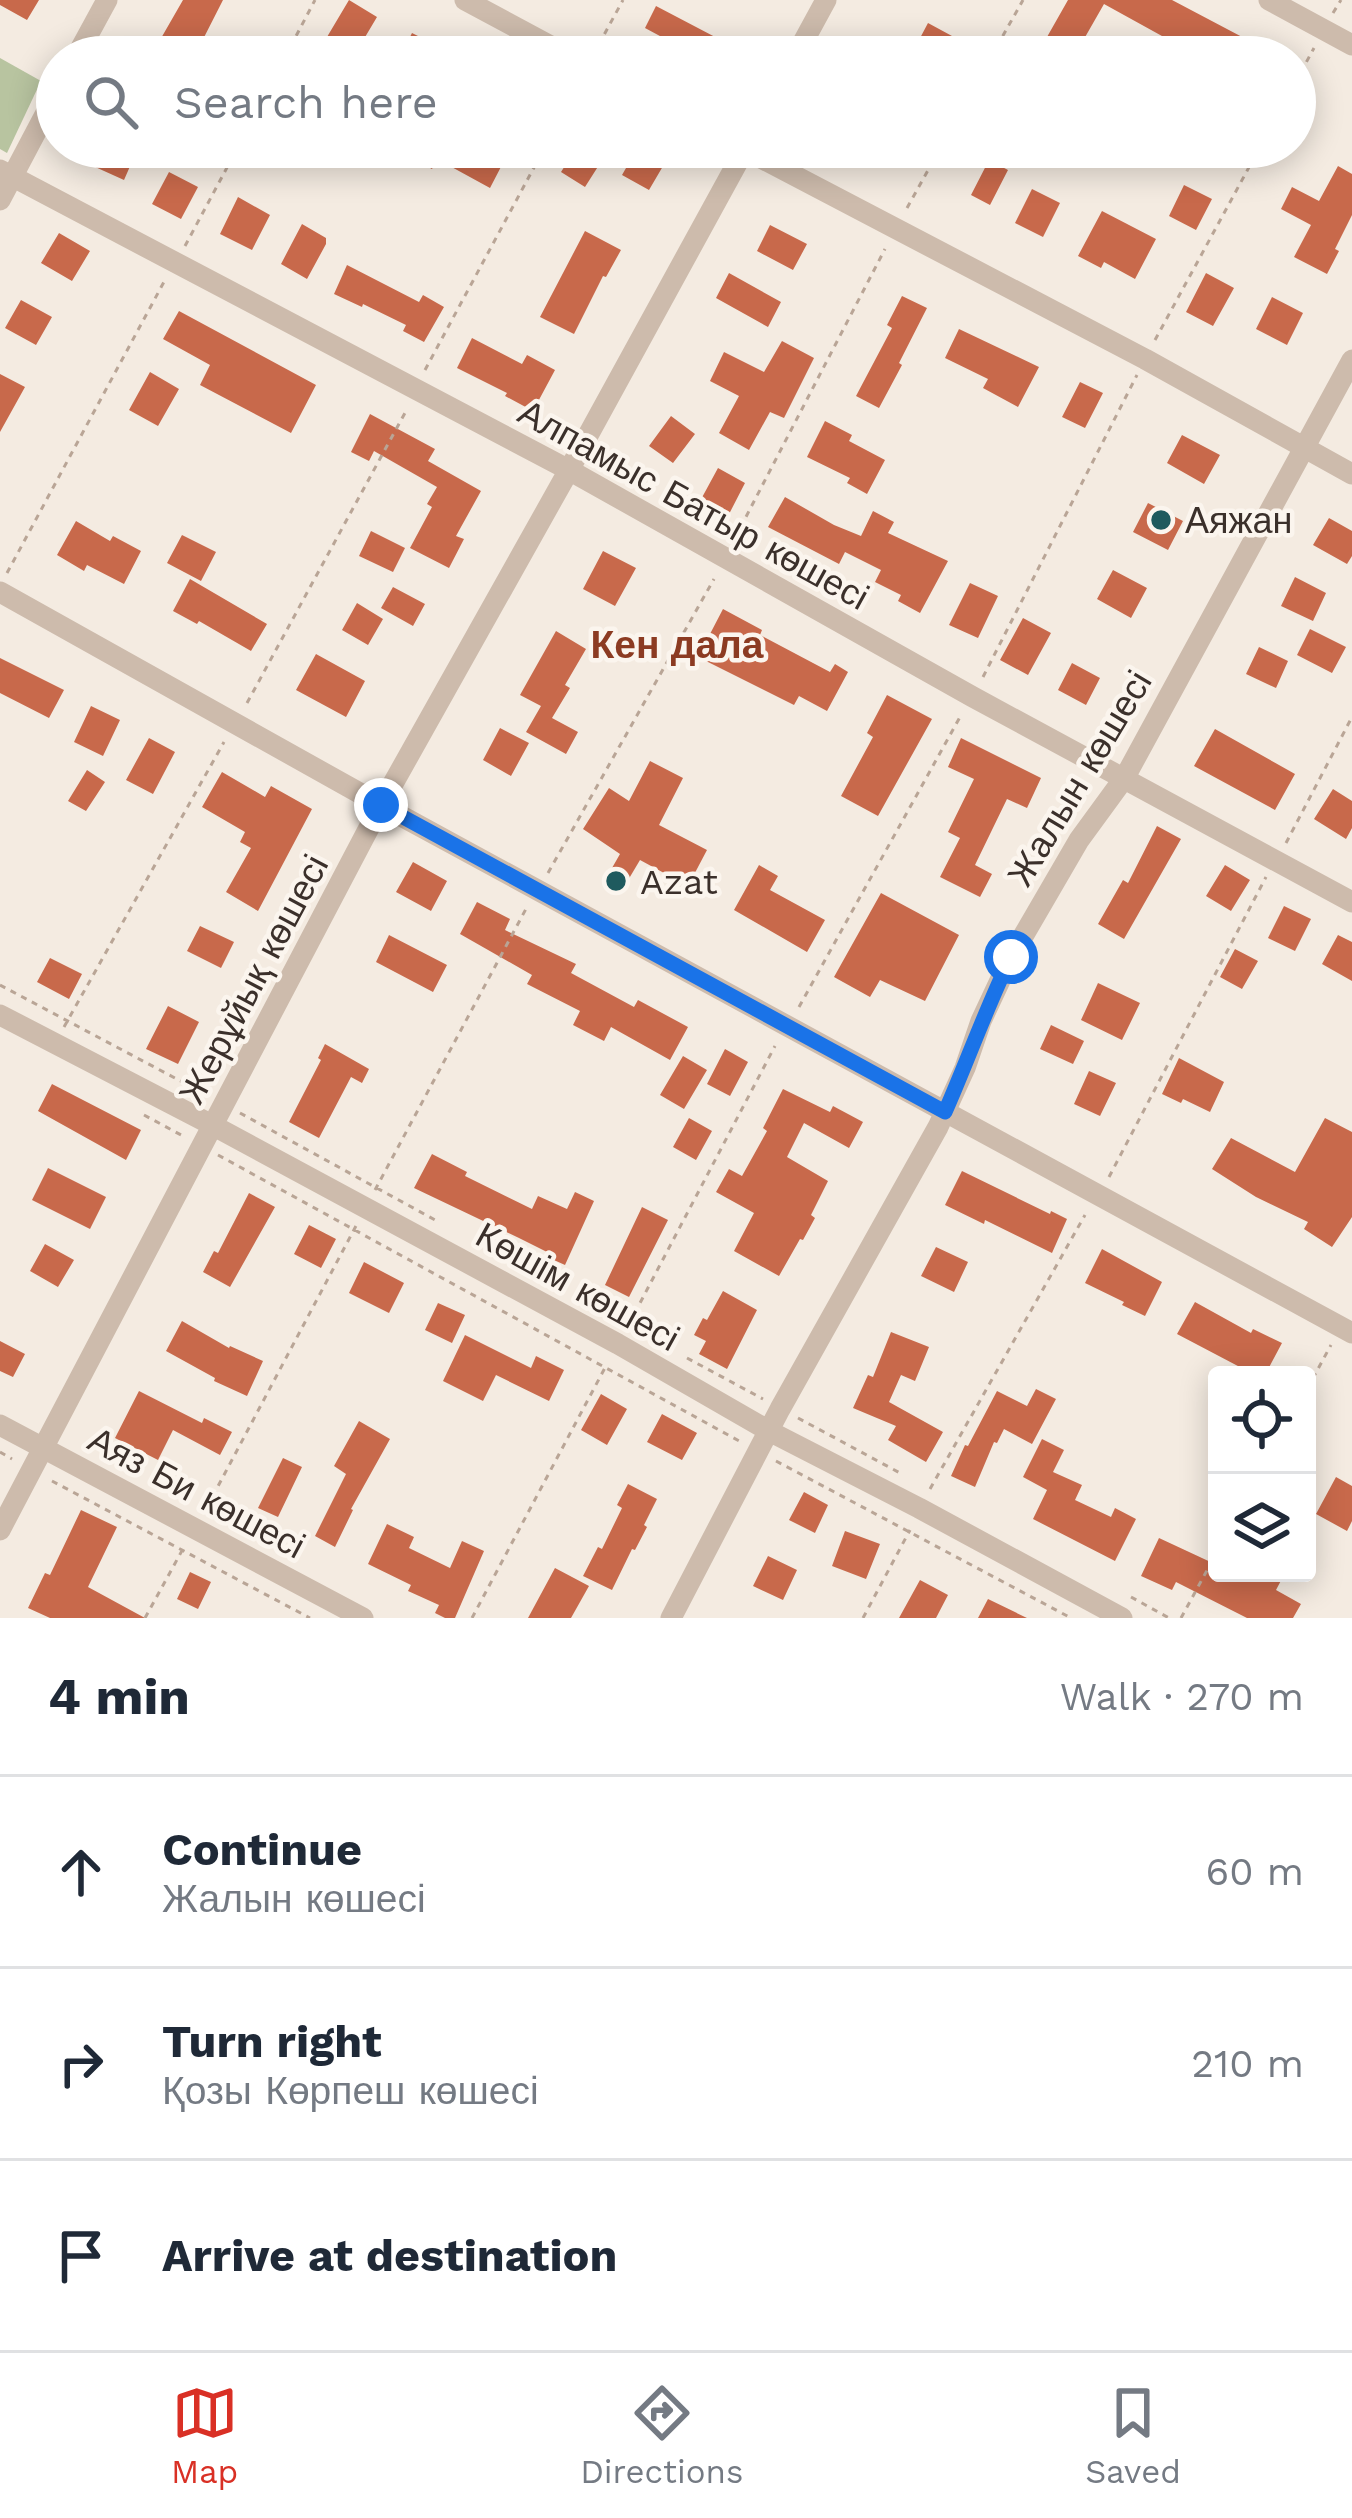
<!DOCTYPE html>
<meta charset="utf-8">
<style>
body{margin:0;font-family:"Work Sans",sans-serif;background:#f2f2f3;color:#1f2937}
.controls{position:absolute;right:36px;bottom:36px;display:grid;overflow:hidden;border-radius:12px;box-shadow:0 6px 30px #0003}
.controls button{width:108px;height:108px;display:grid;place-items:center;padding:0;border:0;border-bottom:3px solid #e0e1e3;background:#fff;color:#1f2937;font:60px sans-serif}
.stop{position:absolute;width:36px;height:36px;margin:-27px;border:9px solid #1a73e8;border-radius:50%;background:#fff}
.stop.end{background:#1a73e8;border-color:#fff;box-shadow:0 3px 12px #0008}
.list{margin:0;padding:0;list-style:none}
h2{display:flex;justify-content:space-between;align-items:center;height:156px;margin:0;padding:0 48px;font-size:51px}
h2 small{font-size:39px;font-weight:400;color:#747a83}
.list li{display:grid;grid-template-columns:78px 1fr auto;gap:36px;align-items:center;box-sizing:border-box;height:192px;padding:0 48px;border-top:3px solid #e0e1e3}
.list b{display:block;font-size:45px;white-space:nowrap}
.list p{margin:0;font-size:39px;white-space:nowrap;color:#747a83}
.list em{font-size:39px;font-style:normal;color:#747a83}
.icon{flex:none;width:66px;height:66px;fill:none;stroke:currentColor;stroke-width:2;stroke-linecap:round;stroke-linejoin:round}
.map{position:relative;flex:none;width:1352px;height:1618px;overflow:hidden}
.search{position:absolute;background:#fff;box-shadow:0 6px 30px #0003;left:36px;right:36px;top:36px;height:132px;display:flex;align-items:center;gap:30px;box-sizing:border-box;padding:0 42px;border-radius:66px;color:#747a83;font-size:45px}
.sheet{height:732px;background:#fff}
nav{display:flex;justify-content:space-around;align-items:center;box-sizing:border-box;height:168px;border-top:3px solid #e0e1e3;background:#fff;font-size:33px;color:#747a83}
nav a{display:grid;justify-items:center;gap:6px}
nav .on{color:#d93025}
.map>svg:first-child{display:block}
.green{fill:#b8c4a0}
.building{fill:#c8694b}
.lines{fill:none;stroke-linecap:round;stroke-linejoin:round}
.path{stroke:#b9a596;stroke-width:3;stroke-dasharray:6 6;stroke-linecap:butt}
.street{stroke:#cdbbac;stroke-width:21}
.route{stroke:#1a73e8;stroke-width:15}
.poi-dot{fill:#1f5a5e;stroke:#fbf5ee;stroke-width:4.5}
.labels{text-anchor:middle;stroke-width:9;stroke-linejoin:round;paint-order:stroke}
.street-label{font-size:36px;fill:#3b302b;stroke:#fbf5ee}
.poi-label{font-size:36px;fill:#3b302b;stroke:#fbf5ee;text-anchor:start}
.neighbourhood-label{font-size:39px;font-weight:bold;fill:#8c3b22;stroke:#fbf5ee}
</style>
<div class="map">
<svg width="1352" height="1618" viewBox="0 0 1352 1618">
<rect width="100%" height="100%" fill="#f4ebe1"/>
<path class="green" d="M 0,58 L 41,81 L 7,153 L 0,149 Z"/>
<path class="building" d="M 0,0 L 39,0 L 27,20 L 0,5 Z
M 183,0 L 223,0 L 194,57 L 160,40 Z
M 349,0 L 377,17 L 355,54 L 327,37 Z
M 1068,0 L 1172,0 L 1280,57 L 1200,57 L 1104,4 L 1076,53 L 1047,37 Z
M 656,6 L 717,38 L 707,57 L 699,57 L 645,28 Z
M 928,23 L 952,36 L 941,57 L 910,57 Z
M 412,33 L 436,45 L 429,57 L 400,57 Z
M 102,147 L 118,147 L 135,155 L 124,180 L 93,166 Z
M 390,147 L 479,147 L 504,161 L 490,188 L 437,159 L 432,169 Z
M 638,147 L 666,161 L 649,190 L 622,175 Z
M 575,150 L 599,165 L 585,187 L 561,172 Z
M 989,160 L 1008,170 L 990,205 L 971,195 Z
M 1338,166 L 1352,174 L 1352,215 L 1335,249 L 1339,251 L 1327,274 L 1294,257 L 1311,225 L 1281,209 L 1292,187 L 1319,201 Z
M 169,172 L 198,187 L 181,219 L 152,204 Z
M 1184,185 L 1212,199 L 1196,230 L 1169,216 Z
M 1032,189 L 1060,203 L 1043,237 L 1015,223 Z
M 238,197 L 270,215 L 252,250 L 220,234 Z
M 1102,211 L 1156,239 L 1135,279 L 1104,262 L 1101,268 L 1078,256 Z
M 302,224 L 326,238 L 326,244 L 307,279 L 281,264 Z
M 770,225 L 807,244 L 793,270 L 757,251 Z
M 585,231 L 621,250 L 606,277 L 603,276 L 574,334 L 540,317 Z
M 59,233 L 90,251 L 72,281 L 41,263 Z
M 347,265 L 419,302 L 423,295 L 444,307 L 424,342 L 403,331 L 406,325 L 363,304 L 362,307 L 334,294 Z
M 729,273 L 781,302 L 768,327 L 716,298 Z
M 1206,273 L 1234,288 L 1213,326 L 1186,312 Z
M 902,296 L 927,308 L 899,363 L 902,365 L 879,408 L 856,396 L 892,328 L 887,325 Z
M 1272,297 L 1303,313 L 1287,345 L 1256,329 Z
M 21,300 L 52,317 L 36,345 L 5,328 Z
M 179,311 L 316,385 L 291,433 L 200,385 L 210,365 L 163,339 Z
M 959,329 L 1039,367 L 1018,407 L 983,388 L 988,379 L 945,358 Z
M 472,338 L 522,364 L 527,355 L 555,370 L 533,411 L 505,396 L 507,393 L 457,368 Z
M 782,341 L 814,358 L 784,418 L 770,412 L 749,450 L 719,433 L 739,396 L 710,381 L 724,352 L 764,372 Z
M 150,372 L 179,389 L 158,426 L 129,410 Z
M 0,374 L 25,387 L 0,432 Z
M 1080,382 L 1103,393 L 1085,428 L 1062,417 Z
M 370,414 L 435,449 L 428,461 L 481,491 L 456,536 L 464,539 L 449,568 L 410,548 L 432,507 L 427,504 L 437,487 L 374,451 L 369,461 L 351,452 Z
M 671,416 L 695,434 L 673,463 L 649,446 Z
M 825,421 L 852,435 L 849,441 L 885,460 L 867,494 L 847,483 L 850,478 L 807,457 Z
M 1182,435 L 1220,455 L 1204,484 L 1167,463 Z
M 718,468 L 745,483 L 727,518 L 699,503 Z
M 785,497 L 834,525 L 861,536 L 873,511 L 894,522 L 888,533 L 948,561 L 920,613 L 898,601 L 901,595 L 875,582 L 881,570 L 845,552 L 839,564 L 768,527 Z
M 1148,503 L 1183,521 L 1168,550 L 1133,532 Z
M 1329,518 L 1352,531 L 1352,556 L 1347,564 L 1313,545 Z
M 76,521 L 110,541 L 113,536 L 141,551 L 124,584 L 87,565 L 84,571 L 57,555 Z
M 371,531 L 405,548 L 393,572 L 359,556 Z
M 182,535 L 216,552 L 201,581 L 167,563 Z
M 603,551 L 636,568 L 615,606 L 583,589 Z
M 1113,570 L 1147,588 L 1131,618 L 1097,599 Z
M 1295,577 L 1326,593 L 1313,621 L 1281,606 Z
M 190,579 L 267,624 L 251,651 L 199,621 L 197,624 L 173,611 Z
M 970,583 L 998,596 L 978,638 L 949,625 Z
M 393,587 L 425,604 L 413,626 L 381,608 Z
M 357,603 L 383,619 L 368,645 L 342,630 Z
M 723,609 L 762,630 L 760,635 L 830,672 L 835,664 L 848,672 L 827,711 L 799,696 L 794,705 L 698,657 Z
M 1023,618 L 1051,633 L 1028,675 L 1000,660 Z
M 1310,629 L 1346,647 L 1332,673 L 1297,655 Z
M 556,631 L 586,649 L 565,685 L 570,688 L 552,718 L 578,732 L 566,754 L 526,732 L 541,706 L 520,695 Z
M 1259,647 L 1288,661 L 1276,688 L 1246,674 Z
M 316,654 L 365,681 L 346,717 L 296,690 Z
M 0,658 L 64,690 L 49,718 L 0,693 Z
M 1072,663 L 1100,678 L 1086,705 L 1058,690 Z
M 887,695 L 932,719 L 878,816 L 841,796 L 873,737 L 867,733 Z
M 91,706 L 120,720 L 103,756 L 74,742 Z
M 500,728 L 529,743 L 511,776 L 483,760 Z
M 1215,729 L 1295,774 L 1275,810 L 1194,766 Z
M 149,738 L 175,752 L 153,794 L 126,780 Z
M 961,738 L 1041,778 L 1027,808 L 1007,799 L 975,865 L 992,874 L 980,897 L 940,877 L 960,838 L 948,832 L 974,779 L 948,767 Z
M 650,761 L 683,778 L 659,825 L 707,850 L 688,886 L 640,860 L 621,892 L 604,882 L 620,854 L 583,829 L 609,788 L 629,801 Z
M 87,770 L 105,782 L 86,811 L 68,801 Z
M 222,772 L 265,797 L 271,786 L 312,809 L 258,911 L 226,892 L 251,848 L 240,842 L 245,832 L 202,807 Z
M 1333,789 L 1352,801 L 1352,828 L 1346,839 L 1314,819 Z
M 1157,826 L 1181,839 L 1124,939 L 1098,924 L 1123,880 L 1128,883 Z
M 413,862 L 447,881 L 431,911 L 396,892 Z
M 759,865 L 778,876 L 770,890 L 825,920 L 807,952 L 734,910 Z
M 1225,865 L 1250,880 L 1231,911 L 1206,896 Z
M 881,893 L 959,935 L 925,1001 L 880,980 L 870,997 L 834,977 Z
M 477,902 L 510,919 L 505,930 L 576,964 L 571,973 L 634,1007 L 638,1000 L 688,1027 L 670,1060 L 611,1027 L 604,1041 L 573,1025 L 580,1011 L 527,984 L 532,975 L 460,934 Z
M 1284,906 L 1311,919 L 1295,951 L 1268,938 Z
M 200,926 L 234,942 L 221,968 L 187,951 Z
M 389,935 L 447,965 L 433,992 L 376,962 Z
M 1338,935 L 1352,942 L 1352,981 L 1322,964 Z
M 1235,949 L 1258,961 L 1242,989 L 1220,977 Z
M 50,958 L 82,974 L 69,999 L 37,982 Z
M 1098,983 L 1140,1003 L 1122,1040 L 1081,1020 Z
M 168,1006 L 199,1022 L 178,1064 L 146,1049 Z
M 1051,1025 L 1084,1041 L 1073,1064 L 1040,1049 Z
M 325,1044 L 369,1069 L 362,1083 L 351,1077 L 319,1138 L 289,1122 L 321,1060 L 318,1058 Z
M 725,1049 L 748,1062 L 730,1096 L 707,1084 Z
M 683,1056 L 707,1070 L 684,1109 L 660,1095 Z
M 1179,1058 L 1224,1082 L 1210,1112 L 1183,1099 L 1181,1103 L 1162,1094 Z
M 1089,1071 L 1116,1083 L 1100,1116 L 1074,1104 Z
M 52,1084 L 141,1130 L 126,1160 L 38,1111 Z
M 783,1089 L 830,1112 L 833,1106 L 863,1122 L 849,1148 L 804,1123 L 787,1157 L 828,1181 L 811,1215 L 815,1218 L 803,1240 L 800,1239 L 779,1276 L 734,1251 L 754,1213 L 716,1192 L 729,1169 L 742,1176 L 767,1131 L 763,1128 Z
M 689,1118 L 712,1131 L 696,1160 L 673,1147 Z
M 1325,1118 L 1352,1132 L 1352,1217 L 1332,1247 L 1304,1229 L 1308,1222 L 1256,1197 L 1212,1169 L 1231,1138 L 1295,1172 Z
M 432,1154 L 467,1172 L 465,1176 L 532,1209 L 538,1196 L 567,1209 L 575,1192 L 594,1201 L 565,1265 L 545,1256 L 547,1252 L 519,1238 L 414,1188 Z
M 48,1168 L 106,1197 L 90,1229 L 32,1200 Z
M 962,1171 L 1050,1214 L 1051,1211 L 1067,1219 L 1052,1253 L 985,1220 L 984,1224 L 945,1205 Z
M 249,1193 L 275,1207 L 230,1287 L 203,1272 L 214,1251 L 218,1253 Z
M 642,1207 L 668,1220 L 629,1297 L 605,1285 Z
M 309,1225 L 336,1239 L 321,1268 L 294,1254 Z
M 45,1244 L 74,1260 L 58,1287 L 30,1271 Z
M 936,1247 L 968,1262 L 954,1292 L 921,1276 Z
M 1102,1249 L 1162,1282 L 1145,1316 L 1122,1305 L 1124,1302 L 1085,1283 Z
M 364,1262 L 404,1283 L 389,1313 L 349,1293 Z
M 723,1291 L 757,1310 L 727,1369 L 699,1354 L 706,1341 L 694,1335 L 703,1318 L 707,1320 Z
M 1195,1302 L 1251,1333 L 1253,1329 L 1282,1343 L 1265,1375 L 1255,1375 L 1177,1334 Z
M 438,1303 L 465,1315 L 452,1343 L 425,1330 Z
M 182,1321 L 229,1348 L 230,1346 L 263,1361 L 247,1396 L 214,1381 L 215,1378 L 166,1351 Z
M 891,1332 L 929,1347 L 915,1381 L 901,1375 L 889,1402 L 943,1432 L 926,1462 L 888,1440 L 896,1426 L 853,1408 L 868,1375 L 873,1377 Z
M 465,1335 L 531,1368 L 536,1356 L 564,1370 L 549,1401 L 496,1375 L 483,1401 L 443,1381 Z
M 0,1341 L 25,1354 L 13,1377 L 0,1371 Z
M 1036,1389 L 1056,1399 L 1032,1444 L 1004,1429 L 997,1443 L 994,1442 L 975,1487 L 951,1476 L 965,1445 L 968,1446 L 997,1391 L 1027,1406 Z
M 139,1391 L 202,1423 L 204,1418 L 232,1432 L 220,1455 L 173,1430 L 158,1460 L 115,1438 Z
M 601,1394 L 627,1409 L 607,1445 L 581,1430 Z
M 662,1414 L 697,1433 L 682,1460 L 647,1442 Z
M 359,1421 L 390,1439 L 351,1509 L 353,1510 L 335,1547 L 315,1536 L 346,1474 L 334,1466 Z
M 1042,1439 L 1064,1450 L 1053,1472 L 1082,1485 L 1075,1500 L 1111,1517 L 1115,1508 L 1136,1519 L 1115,1561 L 1033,1519 L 1047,1490 L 1023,1477 Z
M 283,1458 L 302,1467 L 278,1517 L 258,1508 Z
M 1336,1477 L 1352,1486 L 1352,1521 L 1347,1531 L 1316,1514 Z
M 628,1484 L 657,1499 L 644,1525 L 647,1527 L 635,1550 L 632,1549 L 612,1590 L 583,1576 L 598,1547 L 602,1549 L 622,1508 L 617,1505 Z
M 804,1492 L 828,1505 L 815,1533 L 789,1520 Z
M 81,1510 L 117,1527 L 88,1587 L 145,1618 L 50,1618 L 28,1608 L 45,1573 L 50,1575 Z
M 387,1524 L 414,1537 L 409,1548 L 450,1568 L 462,1541 L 484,1551 L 455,1618 L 445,1618 L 435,1613 L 439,1605 L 408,1591 L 411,1585 L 368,1564 Z
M 845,1531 L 880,1544 L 866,1579 L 832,1566 Z
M 1159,1538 L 1217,1565 L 1217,1573 L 1285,1573 L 1276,1590 L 1301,1604 L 1293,1618 L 1247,1618 L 1176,1582 L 1172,1590 L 1141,1576 Z
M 768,1556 L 797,1570 L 783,1600 L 753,1586 Z
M 555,1568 L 589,1586 L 571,1618 L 528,1618 Z
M 190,1572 L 211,1582 L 198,1609 L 177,1599 Z
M 920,1580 L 948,1595 L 936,1618 L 899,1618 Z
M 988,1599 L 1027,1618 L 978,1618 Z"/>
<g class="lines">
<path class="path" d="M 1333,13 L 1341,0
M 593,55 L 623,0
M 285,57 L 315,0
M 991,57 L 1023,0
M 1295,83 L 1314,48
M 907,208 L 941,147
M 185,246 L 238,147
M 1155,340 L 1260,147
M 425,370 L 545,147
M 735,538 L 885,249
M 7,573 L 165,280
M 983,677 L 1137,375
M 247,703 L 406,411
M 1286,843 L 1352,717
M 548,873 L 714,579
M 0,985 L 205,1094
M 799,1007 L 960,717
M 64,1027 L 224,742
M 240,1113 L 437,1221
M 144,1115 L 183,1136
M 218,1155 L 741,1442
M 1109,1177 L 1266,877
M 375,1190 L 527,907
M 629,1324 L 775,1046
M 687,1358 L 763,1399
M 1307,1389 L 1331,1345
M 798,1418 L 900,1473
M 0,1452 L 12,1459
M 776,1461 L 1071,1618
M 52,1481 L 310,1618
M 930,1489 L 1085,1215
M 207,1507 L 357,1224
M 1131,1597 L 1169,1618
M 145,1618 L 184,1547
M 472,1618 L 607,1364
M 863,1618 L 910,1530
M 1181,1618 L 1217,1552"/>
<path class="street" d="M 465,0 L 571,57
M 1269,0 L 1352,45
M 76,57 L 107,0
M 795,57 L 826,0
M 740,147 L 1145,359 L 1352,474
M 0,170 L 569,470 L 973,697 L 1352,902
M 0,200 L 57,92
M 0,592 L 381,805 L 1352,1333
M 0,1015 L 214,1126 L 618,1344 L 769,1431 L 919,1508 L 1122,1618
M 0,1425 L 363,1618
M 0,1530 L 381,805 L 569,470 L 746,147
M 671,1618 L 780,1409 L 938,1127 L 965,1068 L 981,1021 L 1011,957 L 1079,840 L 1125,777 L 1352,360"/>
</g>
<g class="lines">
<path class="route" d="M 381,805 L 945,1112 C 968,1060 986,1008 1011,957"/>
</g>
<g class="poi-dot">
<circle cx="1161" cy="520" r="12"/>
<circle cx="616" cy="881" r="12"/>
</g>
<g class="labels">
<g class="street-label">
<text transform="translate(694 504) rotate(29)" y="13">Алпамыс Батыр көшесі</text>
<text transform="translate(1079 778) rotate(-59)" y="13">Жалын көшесі</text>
<text transform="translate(253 979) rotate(-62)" y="13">Жерұйық көшесі</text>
<text transform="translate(578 1286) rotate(29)" y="13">Көшім көшесі</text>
<text transform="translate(197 1492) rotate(28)" y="13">Аяз Би көшесі</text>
</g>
<g class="poi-label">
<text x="1185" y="533">Аяжан</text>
<text x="640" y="894">Azat</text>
</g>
<g class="neighbourhood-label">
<text x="677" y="658">Кен дала</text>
</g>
</g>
</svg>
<div class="controls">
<button><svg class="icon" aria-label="locate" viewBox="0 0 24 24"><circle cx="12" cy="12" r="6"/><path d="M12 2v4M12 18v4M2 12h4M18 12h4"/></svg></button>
<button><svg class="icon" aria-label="layers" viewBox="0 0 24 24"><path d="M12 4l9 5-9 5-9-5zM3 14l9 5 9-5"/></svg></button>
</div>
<div class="stop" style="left:1011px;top:957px"></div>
<div class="stop end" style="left:381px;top:805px"></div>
<div class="search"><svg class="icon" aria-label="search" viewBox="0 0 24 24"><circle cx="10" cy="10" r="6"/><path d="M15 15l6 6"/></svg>Search here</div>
</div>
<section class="sheet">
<h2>4 min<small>Walk · 270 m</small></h2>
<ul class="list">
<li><svg class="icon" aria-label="ahead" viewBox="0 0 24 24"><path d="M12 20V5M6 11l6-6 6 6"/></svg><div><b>Continue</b><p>Жалын көшесі</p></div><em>60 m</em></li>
<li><svg class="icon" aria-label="right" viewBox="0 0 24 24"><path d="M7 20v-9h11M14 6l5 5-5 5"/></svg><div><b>Turn right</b><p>Қозы Көрпеш көшесі</p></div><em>210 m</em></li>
<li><svg class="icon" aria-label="arrive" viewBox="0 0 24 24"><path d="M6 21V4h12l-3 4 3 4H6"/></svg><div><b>Arrive at destination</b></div></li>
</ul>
</section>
<nav>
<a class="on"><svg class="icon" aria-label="map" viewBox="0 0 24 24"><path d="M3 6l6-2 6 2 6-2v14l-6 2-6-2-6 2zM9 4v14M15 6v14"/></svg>Map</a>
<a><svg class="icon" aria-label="directions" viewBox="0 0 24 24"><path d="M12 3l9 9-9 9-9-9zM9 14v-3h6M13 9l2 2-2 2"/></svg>Directions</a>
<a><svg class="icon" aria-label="saved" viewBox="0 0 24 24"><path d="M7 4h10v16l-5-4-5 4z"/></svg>Saved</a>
</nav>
